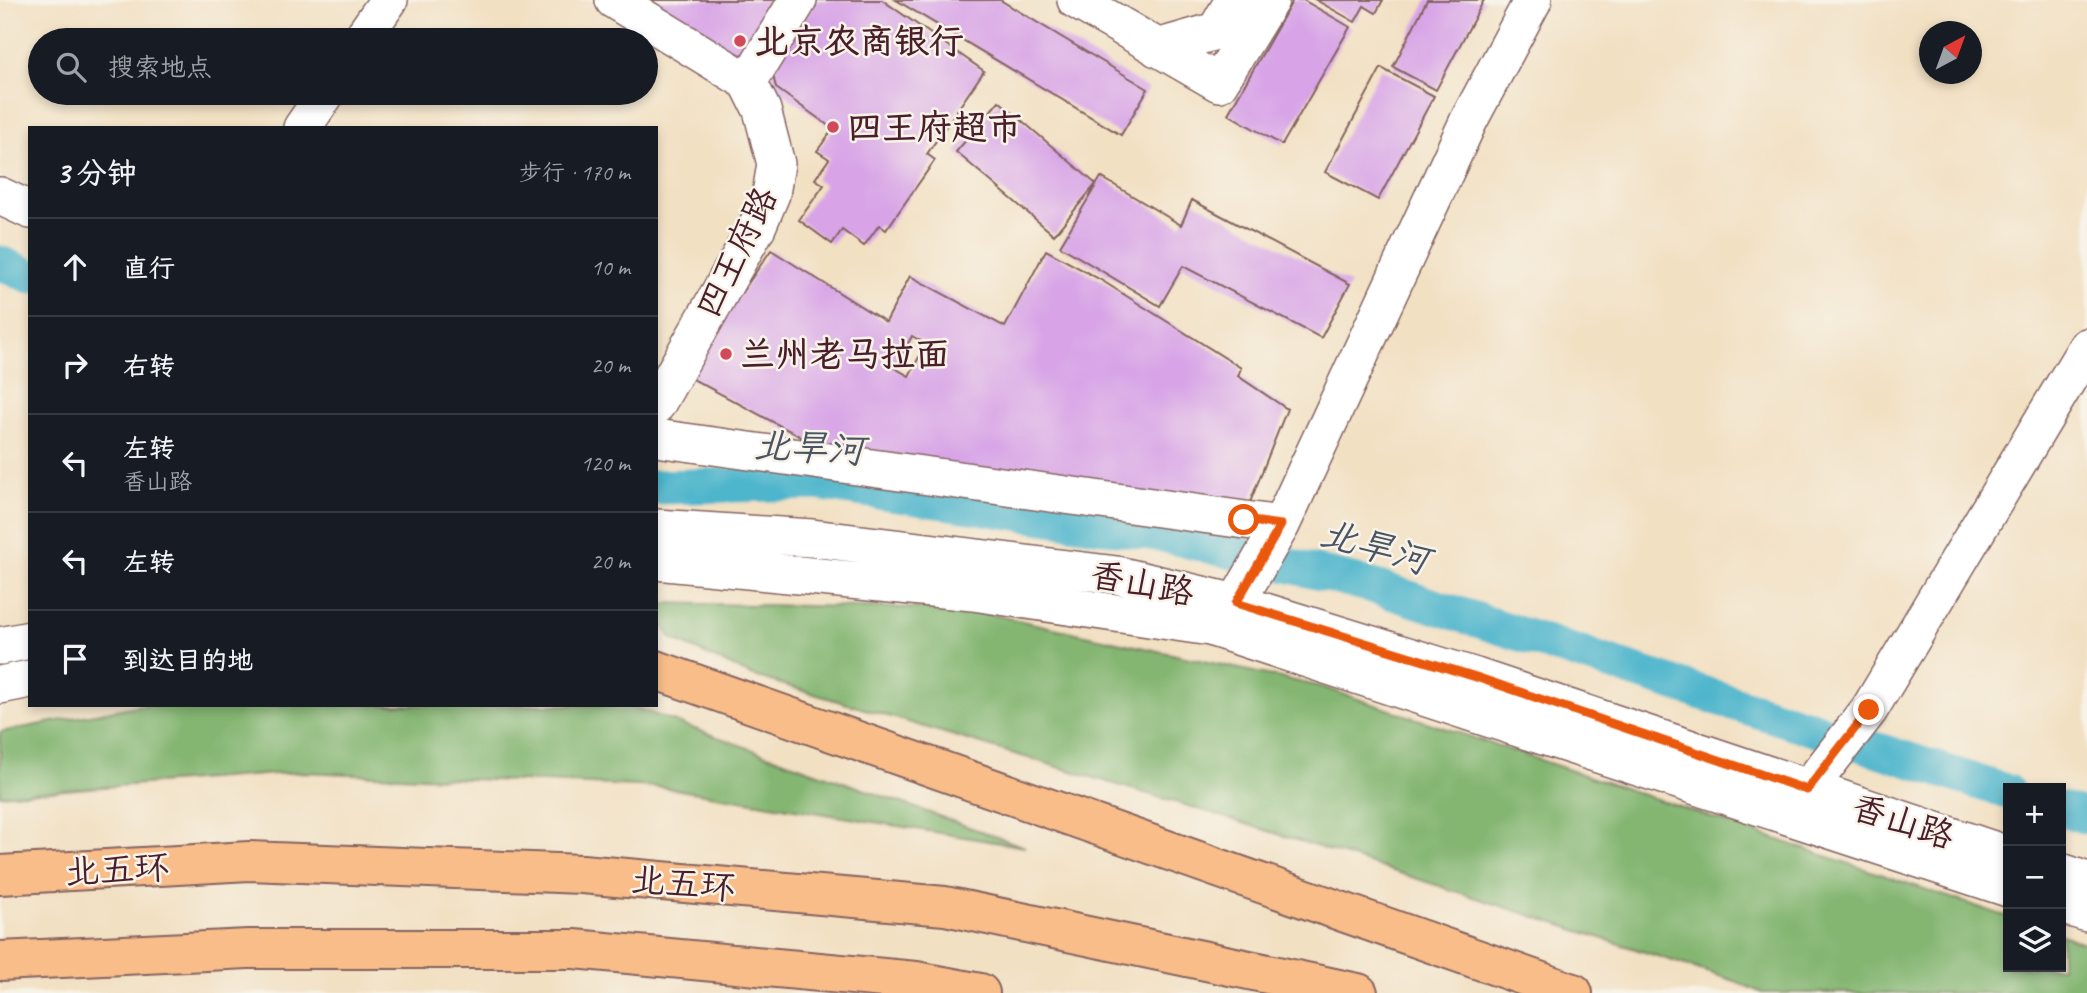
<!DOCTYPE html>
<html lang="zh">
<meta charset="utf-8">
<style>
body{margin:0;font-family:Caveat,"LXGW WenKai TC",sans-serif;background:#242831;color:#f1f3f6}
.controls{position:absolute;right:21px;bottom:21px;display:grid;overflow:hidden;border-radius:0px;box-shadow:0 4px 10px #0003}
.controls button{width:63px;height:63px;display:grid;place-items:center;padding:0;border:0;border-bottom:2px solid #363941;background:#171b24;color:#f1f3f6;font:35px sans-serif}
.compass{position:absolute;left:1919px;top:21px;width:63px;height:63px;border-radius:50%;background:#171b24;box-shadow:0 4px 10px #0003;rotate:41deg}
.stop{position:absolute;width:21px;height:21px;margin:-16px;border:5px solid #ea580c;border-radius:50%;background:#fff}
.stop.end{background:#ea580c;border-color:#fff;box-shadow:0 2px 7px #0008}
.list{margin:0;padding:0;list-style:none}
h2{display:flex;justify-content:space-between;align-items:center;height:91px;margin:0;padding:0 28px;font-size:30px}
h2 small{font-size:23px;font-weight:400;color:#9ea1a6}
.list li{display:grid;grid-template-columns:46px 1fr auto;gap:21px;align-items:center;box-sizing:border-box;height:98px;padding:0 28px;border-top:2px solid #363941}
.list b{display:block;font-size:26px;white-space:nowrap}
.list p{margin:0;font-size:23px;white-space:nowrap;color:#9ea1a6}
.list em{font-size:23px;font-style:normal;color:#9ea1a6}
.icon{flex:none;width:38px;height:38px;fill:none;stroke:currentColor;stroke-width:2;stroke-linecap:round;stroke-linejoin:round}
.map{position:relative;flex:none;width:2087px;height:993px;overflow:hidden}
.search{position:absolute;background:#171b24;box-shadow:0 4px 10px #0003;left:28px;top:28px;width:630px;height:77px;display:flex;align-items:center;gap:18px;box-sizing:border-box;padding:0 24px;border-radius:38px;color:#9ea1a6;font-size:26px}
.panel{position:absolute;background:#171b24;box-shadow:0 4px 10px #0003;left:28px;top:126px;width:630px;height:581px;border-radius:0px}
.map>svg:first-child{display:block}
.forest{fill:#84b672;stroke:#676a4e;stroke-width:2}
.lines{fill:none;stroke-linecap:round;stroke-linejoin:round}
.canal{stroke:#4eb5cc;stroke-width:35}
.building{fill:#d8a4e7;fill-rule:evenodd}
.minor-casing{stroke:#856360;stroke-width:40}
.highway-casing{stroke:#856360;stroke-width:42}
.minor{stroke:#fff;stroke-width:37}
.highway{stroke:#f8bd89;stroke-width:38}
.route{stroke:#ea580c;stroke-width:9}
.poi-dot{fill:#d1495b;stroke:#f7f3e8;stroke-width:2.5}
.labels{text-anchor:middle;stroke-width:5;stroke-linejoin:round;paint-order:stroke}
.poi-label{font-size:35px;font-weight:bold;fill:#4a1f2b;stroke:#f7f3e8;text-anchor:start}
.street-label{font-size:35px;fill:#4a1f2b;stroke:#f7f3e8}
.water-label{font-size:37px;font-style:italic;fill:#4b5463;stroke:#f7f3e8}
</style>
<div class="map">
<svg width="2087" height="993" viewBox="0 0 2087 993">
<rect width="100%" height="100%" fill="#f7f3e8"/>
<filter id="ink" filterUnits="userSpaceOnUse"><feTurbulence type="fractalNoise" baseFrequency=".0143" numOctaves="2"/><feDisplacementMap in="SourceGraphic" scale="14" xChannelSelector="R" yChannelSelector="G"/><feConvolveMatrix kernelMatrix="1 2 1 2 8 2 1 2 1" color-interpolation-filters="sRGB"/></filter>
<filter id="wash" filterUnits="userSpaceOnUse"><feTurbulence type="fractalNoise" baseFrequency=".00686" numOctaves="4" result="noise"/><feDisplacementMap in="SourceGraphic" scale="28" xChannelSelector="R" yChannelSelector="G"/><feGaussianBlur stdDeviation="1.57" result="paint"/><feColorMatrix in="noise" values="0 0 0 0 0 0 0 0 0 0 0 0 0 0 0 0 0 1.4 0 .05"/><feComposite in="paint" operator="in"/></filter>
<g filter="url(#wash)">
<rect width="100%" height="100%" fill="#f2e0c3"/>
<path class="forest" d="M 656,603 L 967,609 L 1322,687 L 2008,917 L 2008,967 L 2061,967 L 2061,935 L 2087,944 L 2087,993 L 1762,993 L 1735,981 L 1215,814 L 751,675 L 672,639 L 656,616 Z
M 141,705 L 628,705 L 1025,847 L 661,787 L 302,772 L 0,795 L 0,732 Z"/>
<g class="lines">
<path class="canal" d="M 0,263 L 30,276
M 656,487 L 817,483 L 1163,535 L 1369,585 L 2008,792
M 2061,809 L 2087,817"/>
</g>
<g id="blocks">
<path class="building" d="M 648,0 L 788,0 L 751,62 Z
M 817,0 L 882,0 L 984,71 L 927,154 L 935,160 L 886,230 L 879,225 L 864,246 L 842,230 L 832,244 L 799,220 L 824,185 L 815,179 L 829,159 L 817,151 L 833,129 L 776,88 L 771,67 Z
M 896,0 L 1000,0 L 1148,89 L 1121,135 Z
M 1293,0 L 1303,0 L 1350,27 L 1282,145 L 1228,114 Z
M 1316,0 L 1383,0 L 1376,13 L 1364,6 L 1355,22 Z
M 1427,0 L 1484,0 L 1436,90 L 1393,67 Z
M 1381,68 L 1434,96 L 1378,200 L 1325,172 Z
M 999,101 L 1096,184 L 1054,235 L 956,152 Z
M 1101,177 L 1181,225 L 1192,200 L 1350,284 L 1321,338 L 1183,266 L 1160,306 L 1060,246 Z
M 771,250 L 886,322 L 910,276 L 1005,327 L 1046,250 L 1101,280 L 1241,368 L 1238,376 L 1287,409 L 1243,520 L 833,454 L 685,375 ZM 912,336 L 926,344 L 909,376 L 895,368 Z"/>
</g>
</g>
<g filter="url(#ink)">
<use href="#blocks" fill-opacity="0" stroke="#856360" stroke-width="2"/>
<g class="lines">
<defs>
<path id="minor" d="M 614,0 L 748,82 L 762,110 L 776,164 L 771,194 L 757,227 L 656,405
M 1076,0 L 1219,83 L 1270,0
M 361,40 L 389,0
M 1157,48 L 1216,31 L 1234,0
M 748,82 L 798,0
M 302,128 L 326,93
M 0,196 L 30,210
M 656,438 L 1281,525
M 656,528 L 812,538 L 1117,575 L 1236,603 L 1476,677 L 2008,855
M 656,561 L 973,592 L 1210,627 L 2008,888
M 1236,603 L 1281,525 L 1469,120 L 1533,0
M 0,646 L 30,640
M 0,685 L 30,679
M 1807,790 L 1869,710 L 2087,347
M 2061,872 L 2087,881
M 2061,905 L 2087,913"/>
<path id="highway" d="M 656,670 L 1573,993
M 0,875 L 249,861 L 582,874 L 945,906 L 1358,993
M 0,961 L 248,949 L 574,949 L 916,981 L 980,993"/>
</defs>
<use href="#minor" class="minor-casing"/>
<use href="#highway" class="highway-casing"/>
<use href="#minor" class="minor"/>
<use href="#highway" class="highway"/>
</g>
</g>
<g class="lines" filter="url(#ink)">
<path class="route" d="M 1244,520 L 1281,525 L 1236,603 L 1476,677 L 1807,790 L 1869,710"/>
</g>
<g class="poi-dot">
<circle cx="740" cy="41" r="7"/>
<circle cx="833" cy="127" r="7"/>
<circle cx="726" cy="354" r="7"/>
</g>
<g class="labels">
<g class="poi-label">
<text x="754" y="53">北京农商银行</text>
<text x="847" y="139">四王府超市</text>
<text x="740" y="366">兰州老马拉面</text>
</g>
<g class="street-label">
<text transform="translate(736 252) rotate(-64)" y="12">四王府路</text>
<text transform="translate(1142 583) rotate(11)" y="12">香山路</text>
<text transform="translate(1903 821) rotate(18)" y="12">香山路</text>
<text transform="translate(117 869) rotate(-3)" y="12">北五环</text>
<text transform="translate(683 883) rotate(5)" y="12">北五环</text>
</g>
<g class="water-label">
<text transform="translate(809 447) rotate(3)" y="13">北旱河</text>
<text transform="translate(1375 546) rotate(16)" y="13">北旱河</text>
</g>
</g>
</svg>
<div class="controls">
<button>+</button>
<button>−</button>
<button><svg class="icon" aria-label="layers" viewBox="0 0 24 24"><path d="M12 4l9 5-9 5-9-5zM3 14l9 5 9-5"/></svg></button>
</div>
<svg class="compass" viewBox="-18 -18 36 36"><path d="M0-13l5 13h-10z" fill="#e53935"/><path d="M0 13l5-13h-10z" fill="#9ea1a6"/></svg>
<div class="stop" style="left:1244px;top:520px"></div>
<div class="stop end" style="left:1869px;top:710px"></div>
<div class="search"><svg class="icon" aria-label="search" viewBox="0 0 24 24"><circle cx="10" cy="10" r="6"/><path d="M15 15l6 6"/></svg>搜索地点</div>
<section class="panel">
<h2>3 分钟<small>步行 · 170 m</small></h2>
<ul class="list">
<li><svg class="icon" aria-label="ahead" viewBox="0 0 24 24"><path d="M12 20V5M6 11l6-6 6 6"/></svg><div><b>直行</b></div><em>10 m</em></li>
<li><svg class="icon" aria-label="right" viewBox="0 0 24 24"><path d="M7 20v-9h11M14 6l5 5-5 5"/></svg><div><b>右转</b></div><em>20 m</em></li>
<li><svg class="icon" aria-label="left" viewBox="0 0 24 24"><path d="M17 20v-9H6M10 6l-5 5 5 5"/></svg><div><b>左转</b><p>香山路</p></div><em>120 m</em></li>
<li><svg class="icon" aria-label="left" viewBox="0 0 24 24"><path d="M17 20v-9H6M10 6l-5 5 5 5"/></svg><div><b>左转</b></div><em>20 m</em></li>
<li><svg class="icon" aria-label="arrive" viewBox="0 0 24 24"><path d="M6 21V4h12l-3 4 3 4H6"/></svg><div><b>到达目的地</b></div></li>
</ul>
</section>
</div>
